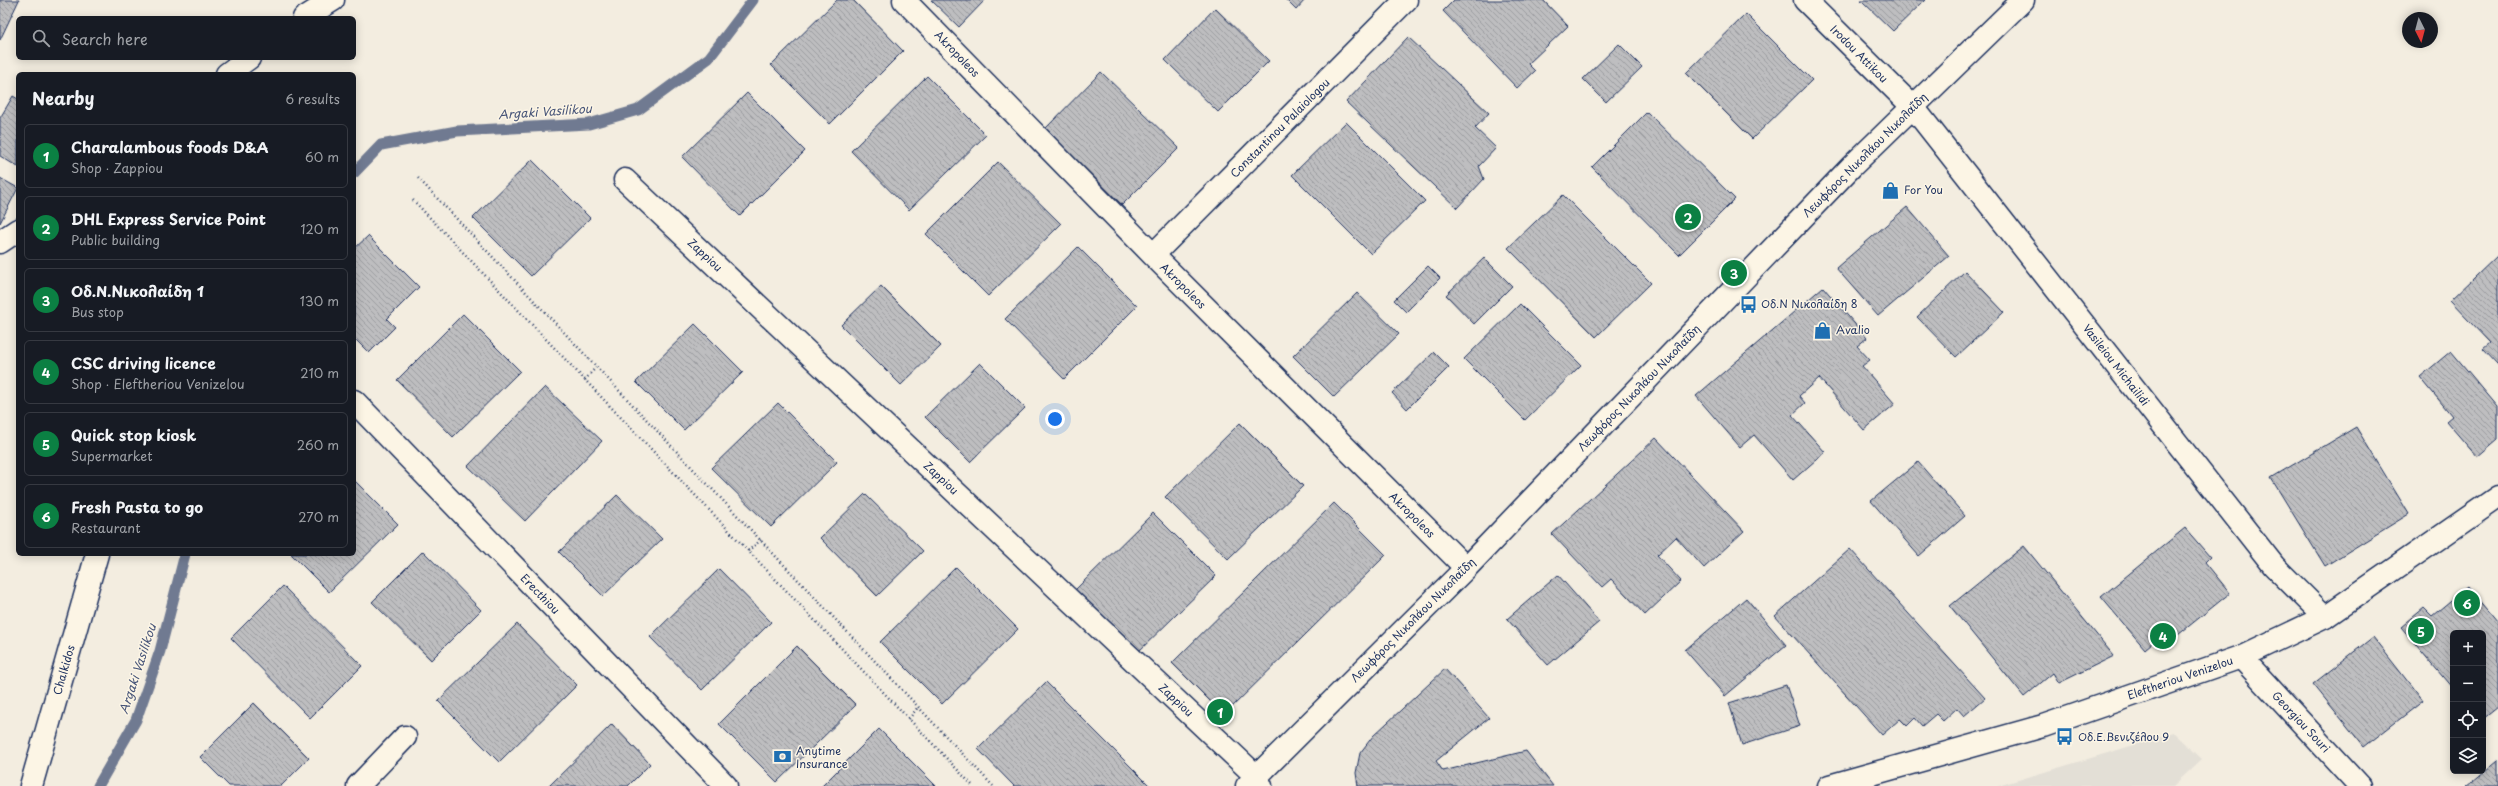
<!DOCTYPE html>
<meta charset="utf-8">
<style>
body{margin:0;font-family:"Playpen Sans",sans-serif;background:#20242c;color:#f1f3f6}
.controls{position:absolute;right:12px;bottom:12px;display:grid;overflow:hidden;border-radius:6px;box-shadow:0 2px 10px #0003}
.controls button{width:36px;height:36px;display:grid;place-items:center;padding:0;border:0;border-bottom:1px solid #363941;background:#171b24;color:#f1f3f6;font:20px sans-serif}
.compass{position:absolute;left:2402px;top:12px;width:36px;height:36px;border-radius:50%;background:#171b24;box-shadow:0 2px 10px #0003;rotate:174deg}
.you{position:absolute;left:1055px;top:419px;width:14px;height:14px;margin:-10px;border:3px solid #fff;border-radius:50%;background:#1a73e8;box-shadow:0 0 0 6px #1a73e833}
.badge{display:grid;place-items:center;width:26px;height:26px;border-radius:50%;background:#0b8043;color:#fff;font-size:13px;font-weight:700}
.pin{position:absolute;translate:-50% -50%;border:2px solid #fff;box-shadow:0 1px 4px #0006}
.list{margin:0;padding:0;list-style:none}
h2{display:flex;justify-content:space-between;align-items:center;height:52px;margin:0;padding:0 16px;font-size:17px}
h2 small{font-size:13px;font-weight:400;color:#9ea1a6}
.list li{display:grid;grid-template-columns:26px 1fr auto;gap:12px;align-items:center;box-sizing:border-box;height:64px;margin:0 8px 8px;padding:0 8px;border:1px solid #363941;border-radius:6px}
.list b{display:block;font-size:15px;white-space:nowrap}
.list p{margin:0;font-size:13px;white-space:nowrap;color:#9ea1a6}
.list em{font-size:13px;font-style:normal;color:#9ea1a6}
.icon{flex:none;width:22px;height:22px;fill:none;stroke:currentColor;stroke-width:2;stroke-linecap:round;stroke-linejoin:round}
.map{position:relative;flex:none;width:2498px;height:786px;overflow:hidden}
.search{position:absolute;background:#171b24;box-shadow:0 2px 10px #0003;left:16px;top:16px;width:340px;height:44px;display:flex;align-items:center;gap:10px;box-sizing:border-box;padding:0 14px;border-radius:6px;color:#9ea1a6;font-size:15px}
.panel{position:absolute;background:#171b24;box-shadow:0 2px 10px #0003;left:16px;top:72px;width:340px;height:484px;border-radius:6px}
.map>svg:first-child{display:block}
.built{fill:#e3dfd6}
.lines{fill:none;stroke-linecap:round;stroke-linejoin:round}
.stream{stroke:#707a91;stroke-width:11}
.building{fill:url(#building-back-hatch);stroke:#1b2f5e}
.minor-casing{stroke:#1b2f5e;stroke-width:25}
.major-casing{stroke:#1b2f5e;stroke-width:25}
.path{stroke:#1b2f5e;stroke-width:2.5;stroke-dasharray:1 3;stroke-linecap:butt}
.minor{stroke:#fcf5e5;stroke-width:22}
.major{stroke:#fcf5e5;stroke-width:22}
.labels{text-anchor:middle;stroke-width:3;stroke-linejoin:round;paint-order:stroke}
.street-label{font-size:11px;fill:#1b2f5e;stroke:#fcf5e5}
.poi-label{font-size:11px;fill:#1b2f5e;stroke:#fcf5e5;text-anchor:start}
.water-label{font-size:12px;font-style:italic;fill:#465478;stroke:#fcf5e5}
</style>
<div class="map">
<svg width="2498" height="786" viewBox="0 0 2498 786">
<defs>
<pattern id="building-back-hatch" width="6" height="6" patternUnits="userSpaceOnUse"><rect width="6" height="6" fill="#bebec0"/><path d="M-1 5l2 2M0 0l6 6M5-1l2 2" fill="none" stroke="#9a9b9f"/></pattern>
</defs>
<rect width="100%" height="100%" fill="#f3ede0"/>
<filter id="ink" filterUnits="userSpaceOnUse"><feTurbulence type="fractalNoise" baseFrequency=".025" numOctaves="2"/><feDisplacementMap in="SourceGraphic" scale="8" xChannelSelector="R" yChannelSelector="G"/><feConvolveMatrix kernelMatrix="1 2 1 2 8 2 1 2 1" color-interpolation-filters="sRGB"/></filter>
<g filter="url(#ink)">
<path class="built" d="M 2174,733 L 2202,759 L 2173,786 L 1998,786 Z"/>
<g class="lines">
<path class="stream" d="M 354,173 L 381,145 L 457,131 L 589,124 L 638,110 L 709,58 L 753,0
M 98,786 L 136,720 L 160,651 L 185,554"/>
</g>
<path class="building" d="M 0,0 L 19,0 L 0,40 Z
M 837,0 L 853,0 L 903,51 L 830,124 L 771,65 Z
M 931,0 L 985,0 L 959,27 Z
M 1286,0 L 1305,0 L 1296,10 Z
M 1454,0 L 1543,0 L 1568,26 L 1528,64 L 1535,71 L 1517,88 L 1443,11 Z
M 1861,0 L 1925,0 L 1893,31 Z
M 1215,8 L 1269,61 L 1218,112 L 1165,60 Z
M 1746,14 L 1812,80 L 1752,139 L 1686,73 Z
M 1408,37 L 1489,113 L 1475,128 L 1496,148 L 1479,166 L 1484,179 L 1457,208 L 1346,102 Z
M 1619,44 L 1642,67 L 1606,102 L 1583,79 Z
M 1101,72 L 1179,148 L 1122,205 L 1045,129 Z
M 927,76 L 986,135 L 909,210 L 851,151 Z
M 747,93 L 805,151 L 740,216 L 682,157 Z
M 13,96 L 18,99 L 18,167 L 0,156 L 0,118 Z
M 1647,112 L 1735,199 L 1679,255 L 1592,167 Z
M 1346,122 L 1425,201 L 1371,254 L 1292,175 Z
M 532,160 L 590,218 L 531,276 L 473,218 Z
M 998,162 L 1061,224 L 988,296 L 926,234 Z
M 0,178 L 18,188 L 0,223 Z
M 1563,195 L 1651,283 L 1596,337 L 1508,248 Z
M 1907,207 L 1949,256 L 1878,316 L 1836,268 Z
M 368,236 L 419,287 L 387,319 L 395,327 L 369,353 L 354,338 L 354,249 Z
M 1078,247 L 1137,306 L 1064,379 L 1005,319 Z
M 2498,255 L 2498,365 L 2483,349 L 2490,343 L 2450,301 Z
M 1484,258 L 1512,286 L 1474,324 L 1446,295 Z
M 1428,266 L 1440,278 L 1406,312 L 1394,300 Z
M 1965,271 L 2004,312 L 1956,357 L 1917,317 Z
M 881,286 L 941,346 L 901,385 L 841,325 Z
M 1823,287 L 1867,338 L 1857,346 L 1870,360 L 1862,366 L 1895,404 L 1864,430 L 1819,378 L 1799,396 L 1805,403 L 1792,415 L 1825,452 L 1793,480 L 1754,435 L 1740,447 L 1696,396 Z
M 1357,293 L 1399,334 L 1334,397 L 1293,356 Z
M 1520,304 L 1581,365 L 1525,420 L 1464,359 Z
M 463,314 L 520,371 L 453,437 L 397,380 Z
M 695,324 L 743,372 L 684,430 L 636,382 Z
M 2451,351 L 2498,407 L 2498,439 L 2477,457 L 2446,421 L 2452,416 L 2420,377 Z
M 1434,352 L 1449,367 L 1407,409 L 1392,393 Z
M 980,363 L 1025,408 L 970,462 L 925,417 Z
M 545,387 L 602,441 L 525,521 L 468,466 Z
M 778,403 L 837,462 L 771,527 L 711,468 Z
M 1240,423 L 1303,486 L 1228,559 L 1165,497 Z
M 2356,427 L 2409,514 L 2325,566 L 2271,478 Z
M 1656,438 L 1744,531 L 1704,568 L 1676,537 L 1657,555 L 1681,581 L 1645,615 L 1611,579 L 1602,587 L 1552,534 Z
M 1918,462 L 1965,516 L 1919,556 L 1871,501 Z
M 354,480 L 398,524 L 329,592 L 291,554 L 354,554 Z
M 865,494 L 923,551 L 877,596 L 820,538 Z
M 617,495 L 662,539 L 603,596 L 559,552 Z
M 1334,503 L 1386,555 L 1224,715 L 1172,663 Z
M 1153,513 L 1216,576 L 1137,653 L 1075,590 Z
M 2185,528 L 2210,557 L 2205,562 L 2230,593 L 2173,639 L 2166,631 L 2145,649 L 2101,597 Z
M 2024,546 L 2114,656 L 2059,683 L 2053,673 L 2024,697 L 1950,606 Z
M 1850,549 L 1985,698 L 1964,716 L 1957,708 L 1943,721 L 1936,714 L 1922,726 L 1915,718 L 1907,726 L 1900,719 L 1882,735 L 1775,616 Z
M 423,551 L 481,610 L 431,660 L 372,602 Z
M 956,567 L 1018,629 L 942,704 L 880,642 Z
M 719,569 L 771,622 L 702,690 L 650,637 Z
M 1558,575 L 1599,622 L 1548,665 L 1507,619 Z
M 283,586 L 362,666 L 310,718 L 231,638 Z
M 2468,586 L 2498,622 L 2498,707 L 2483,719 L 2483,633 L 2453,633 L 2453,689 L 2401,627 L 2424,608 L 2432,616 Z
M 1746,598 L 1786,645 L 1725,696 L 1685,650 Z
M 517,624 L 577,685 L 499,762 L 438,701 Z
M 2373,637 L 2423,701 L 2364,747 L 2313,684 Z
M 797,646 L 856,705 L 777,782 L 719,724 Z
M 1445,669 L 1489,718 L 1436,761 L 1443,771 L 1526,751 L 1553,786 L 1358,786 L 1356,773 L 1360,753 L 1373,736 Z
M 1046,682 L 1150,786 L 1014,786 L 978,749 Z
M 1786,685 L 1800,726 L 1742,745 L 1729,703 Z
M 254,703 L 309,758 L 281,786 L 229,786 L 200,757 Z
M 612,724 L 650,764 L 628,786 L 549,786 Z
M 879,729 L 936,786 L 822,786 Z
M 2498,760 L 2498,786 L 2467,786 Z"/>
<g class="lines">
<defs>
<path id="minor" d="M 904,0 L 1153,255 L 1466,568
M 1805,0 L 1913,107 L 2274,566 L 2325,617
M 304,18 L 333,0
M 227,74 L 249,58
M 625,180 L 1256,776
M 0,242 L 18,230
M 1153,255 L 1406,0
M 354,401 L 726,786
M 2241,657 L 2360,786
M 31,786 L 97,554
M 358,786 L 405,737
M 1247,786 L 1466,568 L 1852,166 L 2023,0"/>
<path id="major" d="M 1256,782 L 1261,786
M 1829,786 L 2043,726 L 2241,657 L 2325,617 L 2498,497"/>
</defs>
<use href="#minor" class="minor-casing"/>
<use href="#major" class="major-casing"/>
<path class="path" d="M 418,178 L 993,786
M 413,200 L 973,786
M 585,380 L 597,366
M 748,551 L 761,540
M 909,719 L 918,707"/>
<use href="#minor" class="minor"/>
<use href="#major" class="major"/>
</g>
</g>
<defs>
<symbol id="shop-bare" viewBox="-9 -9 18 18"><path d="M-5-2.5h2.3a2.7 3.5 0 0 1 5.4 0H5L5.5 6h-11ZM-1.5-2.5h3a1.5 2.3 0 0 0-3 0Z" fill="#1f6fb2" stroke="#fcf5e5" stroke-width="2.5" paint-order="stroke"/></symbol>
<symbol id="bus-bare" viewBox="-9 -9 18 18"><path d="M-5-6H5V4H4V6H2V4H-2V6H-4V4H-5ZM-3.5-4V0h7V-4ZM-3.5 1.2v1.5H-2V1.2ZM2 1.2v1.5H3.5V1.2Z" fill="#1f6fb2" stroke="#fcf5e5" stroke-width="2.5" paint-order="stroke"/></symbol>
<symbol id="bank-bare" viewBox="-9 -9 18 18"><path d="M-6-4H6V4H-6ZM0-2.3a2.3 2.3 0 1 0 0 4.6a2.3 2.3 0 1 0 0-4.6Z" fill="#1f6fb2" stroke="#fcf5e5" stroke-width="2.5" paint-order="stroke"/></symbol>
</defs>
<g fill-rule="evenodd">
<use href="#shop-bare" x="1878" y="178" width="25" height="25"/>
<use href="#bus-bare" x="1736" y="292" width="25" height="25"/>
<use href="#shop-bare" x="1810" y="318" width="25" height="25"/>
<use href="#bus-bare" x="2052" y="724" width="25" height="25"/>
<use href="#bank-bare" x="770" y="744" width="25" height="25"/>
</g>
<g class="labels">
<g class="street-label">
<text transform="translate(957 54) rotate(46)" y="4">Akropoleos</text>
<text transform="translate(1859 54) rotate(45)" y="4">Irodou Attikou</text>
<text transform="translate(1280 128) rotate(-45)" y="4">Constantinou Palaiologou</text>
<text transform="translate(1865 155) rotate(-45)" y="4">Λεωφόρος Νικολάου Νικολαΐδη</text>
<text transform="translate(705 255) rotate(43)" y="4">Zappiou</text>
<text transform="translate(1183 286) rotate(45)" y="4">Akropoleos</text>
<text transform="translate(2116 365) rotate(52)" y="4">Vasileiou Michailidi</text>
<text transform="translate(1639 388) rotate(-46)" y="4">Λεωφόρος Νικολάου Νικολαΐδη</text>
<text transform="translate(941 478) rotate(43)" y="4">Zappiou</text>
<text transform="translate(1412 515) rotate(45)" y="4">Akropoleos</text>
<text transform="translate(540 594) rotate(46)" y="4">Erecthiou</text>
<text transform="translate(1413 620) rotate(-45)" y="4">Λεωφόρος Νικολάου Νικολαΐδη</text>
<text transform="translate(64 670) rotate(-74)" y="4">Chalkidos</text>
<text transform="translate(2180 678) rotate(-19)" y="4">Eleftheriou Venizelou</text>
<text transform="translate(1176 700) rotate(43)" y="4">Zappiou</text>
<text transform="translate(2301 722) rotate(47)" y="4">Georgiou Souri</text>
</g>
<g class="poi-label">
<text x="1904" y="194">For You</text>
<text x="1761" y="308">Οδ.Ν Νικολαίδη 8</text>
<text x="1836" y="334">Avalio</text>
<text x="2078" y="741">Οδ.Ε.Βενιζέλου 9</text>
<text x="796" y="755">Anytime<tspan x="796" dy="13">Insurance</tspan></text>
</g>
<g class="water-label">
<text transform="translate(545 112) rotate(-4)" y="4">Argaki Vasilikou</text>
<text transform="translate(138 669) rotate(-72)" y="4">Argaki Vasilikou</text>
</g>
</g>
</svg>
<div class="controls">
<button>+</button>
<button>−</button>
<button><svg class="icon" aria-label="locate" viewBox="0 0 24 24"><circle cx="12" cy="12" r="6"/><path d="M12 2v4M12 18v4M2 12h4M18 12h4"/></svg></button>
<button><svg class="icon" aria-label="layers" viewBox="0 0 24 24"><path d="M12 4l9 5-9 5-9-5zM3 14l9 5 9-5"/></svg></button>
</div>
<svg class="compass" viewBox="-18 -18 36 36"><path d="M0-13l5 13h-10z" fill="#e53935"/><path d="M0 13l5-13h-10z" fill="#9ea1a6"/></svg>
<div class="you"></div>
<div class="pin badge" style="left:1220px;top:712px">1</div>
<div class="pin badge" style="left:1688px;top:217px">2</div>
<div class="pin badge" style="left:1734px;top:273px">3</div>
<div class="pin badge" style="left:2163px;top:636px">4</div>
<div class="pin badge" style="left:2421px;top:631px">5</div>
<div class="pin badge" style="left:2467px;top:603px">6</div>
<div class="search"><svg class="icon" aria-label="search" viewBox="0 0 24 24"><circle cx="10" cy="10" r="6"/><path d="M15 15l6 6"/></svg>Search here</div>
<section class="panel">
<h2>Nearby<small>6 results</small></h2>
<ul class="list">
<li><span class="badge">1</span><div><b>Charalambous foods D&amp;A</b><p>Shop · Zappiou</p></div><em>60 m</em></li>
<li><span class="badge">2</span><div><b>DHL Express Service Point</b><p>Public building</p></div><em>120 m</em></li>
<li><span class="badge">3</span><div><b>Οδ.Ν.Νικολαίδη 1</b><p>Bus stop</p></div><em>130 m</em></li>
<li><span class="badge">4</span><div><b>CSC driving licence</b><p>Shop · Eleftheriou Venizelou</p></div><em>210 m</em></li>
<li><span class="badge">5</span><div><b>Quick stop kiosk</b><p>Supermarket</p></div><em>260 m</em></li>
<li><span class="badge">6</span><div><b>Fresh Pasta to go</b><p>Restaurant</p></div><em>270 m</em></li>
</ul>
</section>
</div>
